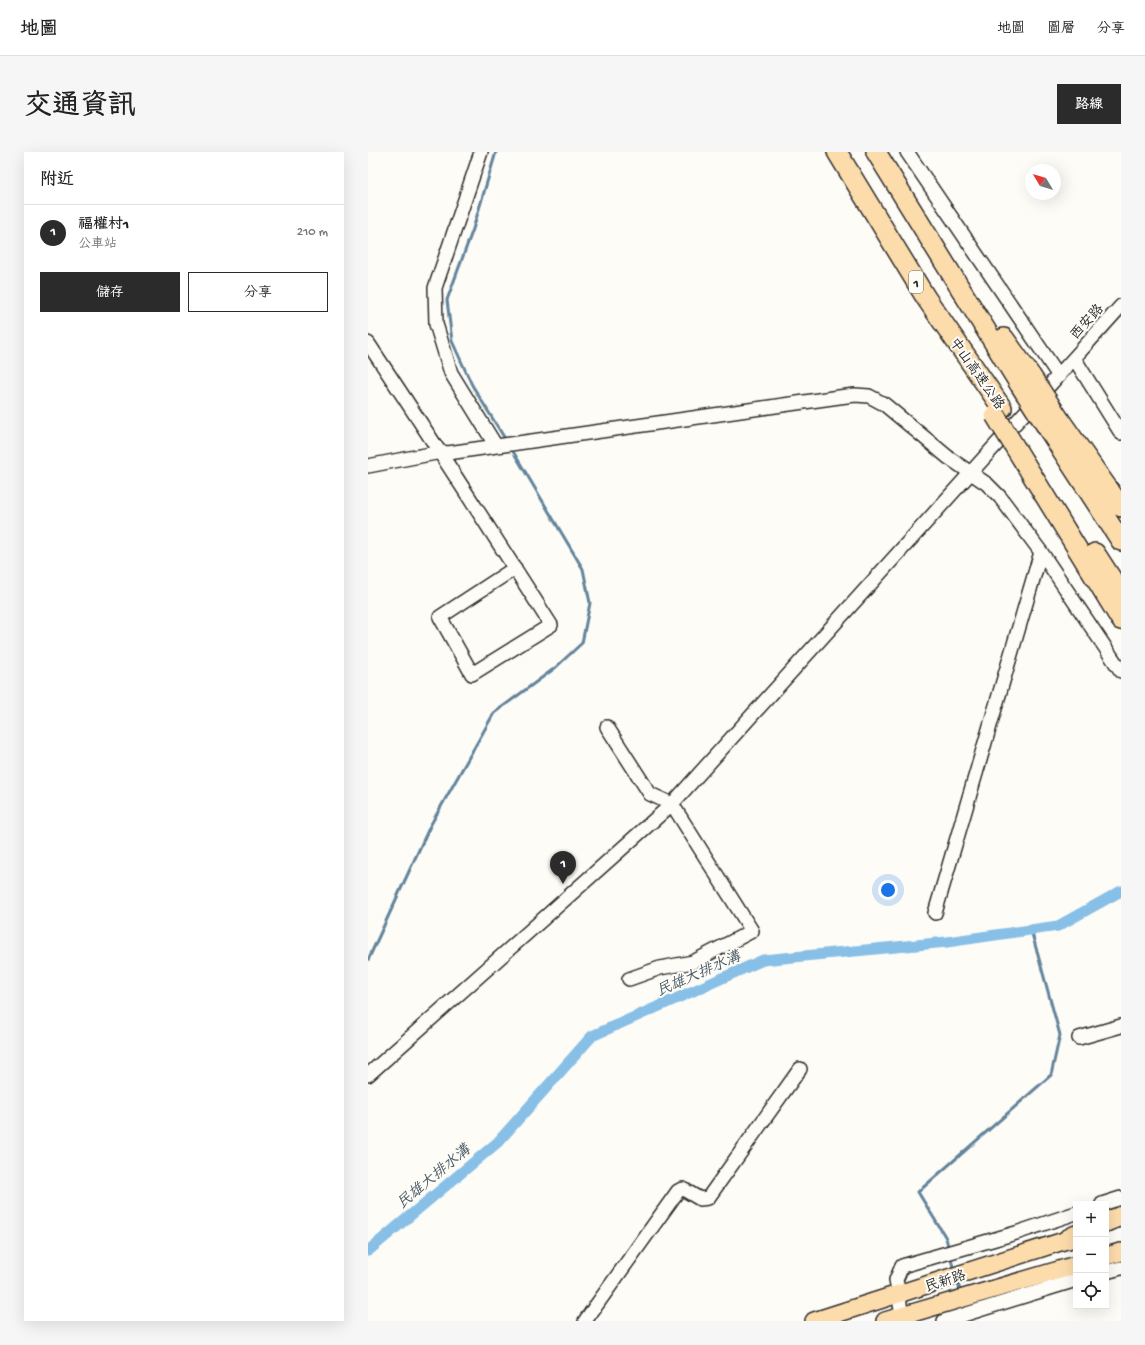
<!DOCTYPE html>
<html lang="zh-TW">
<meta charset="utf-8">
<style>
body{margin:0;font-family:"Gochi Hand","LXGW WenKai TC",sans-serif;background:#f6f6f6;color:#222}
.controls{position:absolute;right:12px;bottom:12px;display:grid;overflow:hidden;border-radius:0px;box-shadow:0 4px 16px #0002}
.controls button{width:36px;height:36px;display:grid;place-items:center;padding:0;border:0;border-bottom:1px solid #e0e0e0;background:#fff;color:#222;font:20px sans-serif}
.compass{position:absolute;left:657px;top:12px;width:36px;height:36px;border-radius:50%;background:#fff;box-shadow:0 4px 16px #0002;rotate:308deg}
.you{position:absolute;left:520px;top:738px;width:14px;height:14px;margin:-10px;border:3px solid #fff;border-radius:50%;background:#1a73e8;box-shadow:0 0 0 6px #1a73e833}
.badge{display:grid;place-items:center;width:26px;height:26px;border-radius:50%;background:#2b2b2b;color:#fff;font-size:13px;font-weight:700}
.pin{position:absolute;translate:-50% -33px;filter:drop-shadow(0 1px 2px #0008)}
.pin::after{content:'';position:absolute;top:21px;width:14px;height:12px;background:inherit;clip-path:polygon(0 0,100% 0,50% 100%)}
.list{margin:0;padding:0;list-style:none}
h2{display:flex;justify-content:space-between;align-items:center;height:52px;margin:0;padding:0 16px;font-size:17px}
h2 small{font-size:13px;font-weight:400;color:#767676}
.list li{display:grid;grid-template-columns:26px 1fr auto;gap:12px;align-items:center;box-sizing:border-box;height:56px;padding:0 16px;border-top:1px solid #e0e0e0}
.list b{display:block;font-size:15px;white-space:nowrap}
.list p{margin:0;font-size:13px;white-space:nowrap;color:#767676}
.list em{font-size:13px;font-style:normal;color:#767676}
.actions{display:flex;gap:8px;padding:12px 16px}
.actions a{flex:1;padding:9px 0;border:1px solid #2b2b2b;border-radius:0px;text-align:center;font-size:14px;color:#2b2b2b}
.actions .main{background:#2b2b2b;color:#fff}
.icon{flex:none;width:22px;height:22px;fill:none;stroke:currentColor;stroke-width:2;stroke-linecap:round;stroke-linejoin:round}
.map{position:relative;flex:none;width:753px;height:1169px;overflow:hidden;border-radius:0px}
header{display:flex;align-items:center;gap:24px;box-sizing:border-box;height:56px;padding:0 20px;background:#fff;border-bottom:1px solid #e0e0e0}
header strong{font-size:19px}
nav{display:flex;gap:22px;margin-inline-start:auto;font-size:14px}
.intro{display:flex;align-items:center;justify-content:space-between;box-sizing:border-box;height:96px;padding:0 24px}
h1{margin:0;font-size:28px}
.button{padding:10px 18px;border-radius:0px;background:#2b2b2b;color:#fff;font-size:14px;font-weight:700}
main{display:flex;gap:24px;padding:0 24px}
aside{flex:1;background:#fff;border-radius:0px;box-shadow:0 4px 16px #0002}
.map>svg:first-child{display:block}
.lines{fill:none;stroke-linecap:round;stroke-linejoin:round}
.stream{stroke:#63849b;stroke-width:3}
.canal{stroke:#88bfe6;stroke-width:11}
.minor-casing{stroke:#2b2b2b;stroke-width:16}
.major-casing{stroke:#2b2b2b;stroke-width:20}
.highway-casing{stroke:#2b2b2b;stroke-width:22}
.minor{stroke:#fdfcf7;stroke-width:13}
.major{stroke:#fddcac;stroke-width:17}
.highway{stroke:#fddcac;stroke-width:19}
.highway-bridge-casing{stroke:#2b2b2b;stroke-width:22;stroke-linecap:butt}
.highway-bridge{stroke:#fddcac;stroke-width:19}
.labels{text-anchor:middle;stroke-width:4;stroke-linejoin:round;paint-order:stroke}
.shield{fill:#fdfcf7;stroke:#6a6a68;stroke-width:1}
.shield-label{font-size:13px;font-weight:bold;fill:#2b2b2b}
.street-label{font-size:14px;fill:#2b2b2b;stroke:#fdfcf7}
.water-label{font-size:15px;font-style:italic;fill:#475763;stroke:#fdfcf7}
</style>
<header>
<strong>地圖</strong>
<nav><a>地圖</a><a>圖層</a><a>分享</a></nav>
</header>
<div class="intro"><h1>交通資訊</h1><a class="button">路線</a></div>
<main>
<aside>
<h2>附近<small></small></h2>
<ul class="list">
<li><span class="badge">1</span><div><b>福權村1</b><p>公車站</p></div><em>210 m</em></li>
</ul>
<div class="actions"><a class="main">儲存</a><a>分享</a></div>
</aside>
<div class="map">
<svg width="753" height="1169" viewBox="0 0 753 1169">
<rect width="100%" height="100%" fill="#fdfcf7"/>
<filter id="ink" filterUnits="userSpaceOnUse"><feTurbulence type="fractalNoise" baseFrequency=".025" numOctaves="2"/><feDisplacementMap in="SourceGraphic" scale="8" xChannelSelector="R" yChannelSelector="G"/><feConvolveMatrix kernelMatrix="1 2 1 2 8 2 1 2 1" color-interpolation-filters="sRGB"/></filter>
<g filter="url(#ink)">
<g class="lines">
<path class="stream" d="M 128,0 L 105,77 L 79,148 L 84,189 L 104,233 L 139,290
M 0,808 L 62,674 L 126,561 L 187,516 L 214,491 L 222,451 L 215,417 L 143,296
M 581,1098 L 578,1086 L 550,1040 L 683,923 L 692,883 L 663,778
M 582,1103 L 586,1119
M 589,1128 L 593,1142"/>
<path class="canal" d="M 0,1099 L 130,990 L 224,884 L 395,808 L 579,790 L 690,774 L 753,739"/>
<defs>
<path id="minor" d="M 113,0 L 67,136 L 68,172 L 83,221 L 128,294
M 539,0 L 691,224
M 0,191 C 62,284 123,379 183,473 L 104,522 L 72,465 L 147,416
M 706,206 L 753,281
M 0,314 L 73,300 L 80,301 L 471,245 L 487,243 L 501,244 L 516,252 L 581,306 L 619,332 L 632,345 L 673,400 L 753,519
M 239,575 L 282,642 L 304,652 L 384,779 L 325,810 L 292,816 L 261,827
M 567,761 L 673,400
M 711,886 L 753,874
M 0,923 L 304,652 L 753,154
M 734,1052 L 753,1046
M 738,1120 L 753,1116
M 217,1169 L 310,1039 L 315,1037 L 332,1047 L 340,1046 L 432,917
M 540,1169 L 534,1164 L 528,1128 L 534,1114 L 648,1081 L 708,1061
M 576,1169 L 708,1128"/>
<path id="major" d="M 738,1104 L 753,1100
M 446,1169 L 708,1085
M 517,1169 L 708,1113"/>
<path id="highway" d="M 469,0 L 558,146 L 634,256
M 508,0 L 652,233
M 636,186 L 663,224
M 692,268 L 753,355
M 682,280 L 753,389
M 656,310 L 753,468
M 727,401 L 753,441
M 738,1070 L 753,1064
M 700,1087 L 708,1083"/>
</defs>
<use href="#minor" class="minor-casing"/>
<use href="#major" class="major-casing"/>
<use href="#highway" class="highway-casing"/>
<use href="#minor" class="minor"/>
<use href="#major" class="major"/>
<use href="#highway" class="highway"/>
<defs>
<path id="highway-bridge" d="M 663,224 L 692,268
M 652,233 L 682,280
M 627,263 L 656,310"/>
</defs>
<use href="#highway-bridge" class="highway-bridge-casing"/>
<use href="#highway-bridge" class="highway-bridge"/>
</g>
</g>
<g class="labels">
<rect class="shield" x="541" y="119" width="14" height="22" rx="3"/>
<g class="shield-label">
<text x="548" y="135">1</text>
</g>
<g class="street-label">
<text transform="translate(718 169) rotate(-48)" y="5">西安路</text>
<text transform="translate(610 221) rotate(55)" y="5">中山高速公路</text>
<text transform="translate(577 1128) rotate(-18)" y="5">民新路</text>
</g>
<g class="water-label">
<text transform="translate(330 821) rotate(-24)" y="5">民雄大排水溝</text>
<text transform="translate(65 1024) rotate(-40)" y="5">民雄大排水溝</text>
</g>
</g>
</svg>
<div class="controls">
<button>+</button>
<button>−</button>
<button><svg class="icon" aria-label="locate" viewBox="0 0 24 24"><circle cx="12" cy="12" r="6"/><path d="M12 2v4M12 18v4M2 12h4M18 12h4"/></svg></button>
</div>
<svg class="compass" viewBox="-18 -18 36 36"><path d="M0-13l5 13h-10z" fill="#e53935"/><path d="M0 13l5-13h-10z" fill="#767676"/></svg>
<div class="you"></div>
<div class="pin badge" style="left:195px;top:732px">1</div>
</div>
</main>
